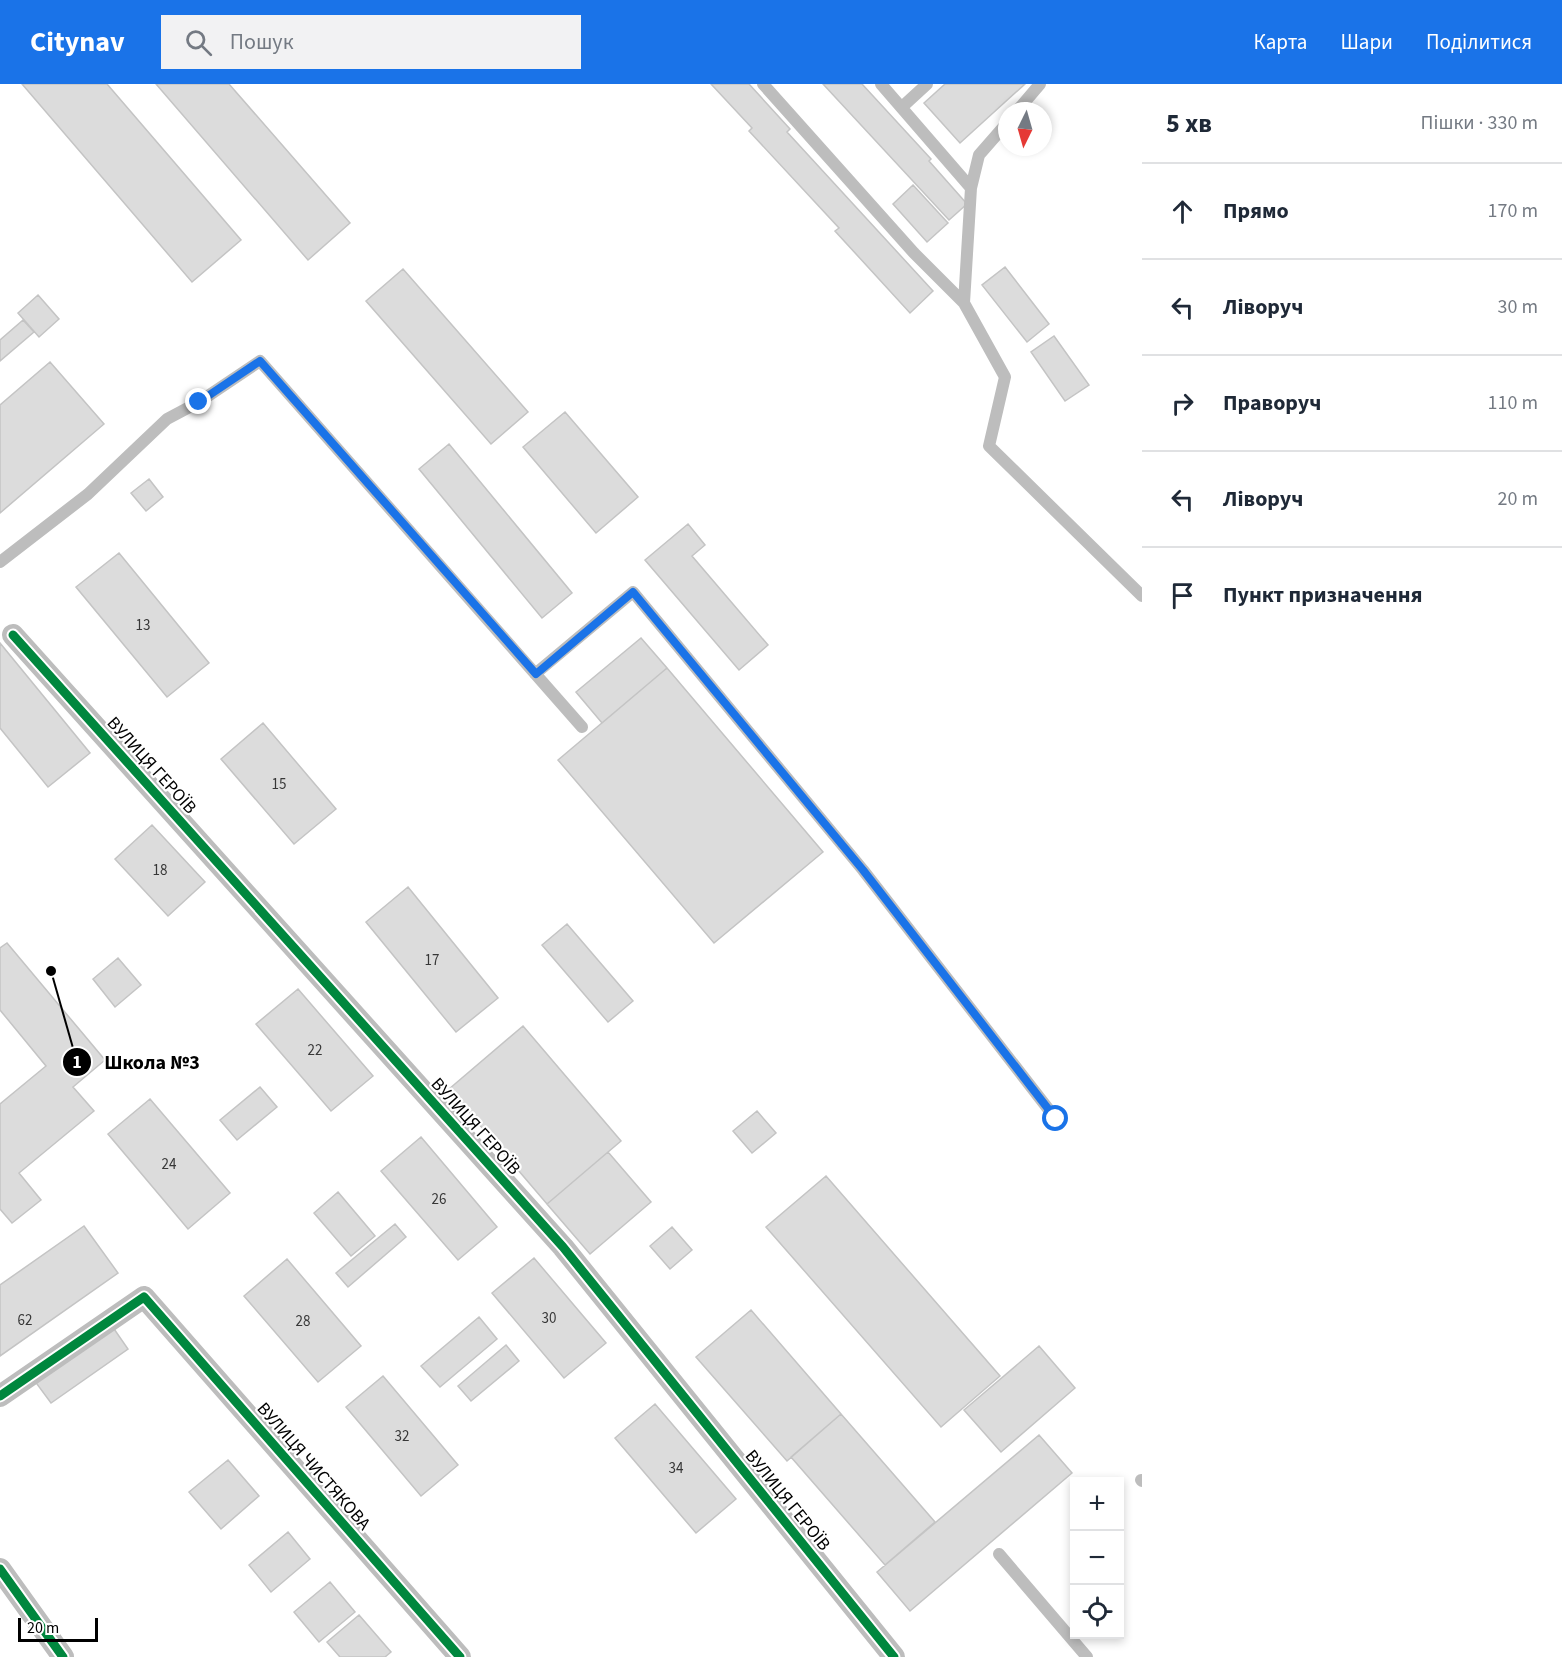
<!DOCTYPE html>
<html lang="uk">
<meta charset="utf-8">
<style>
body{margin:0;font-family:"Source Sans 3",sans-serif;background:#f2f2f3;color:#1f2937}
.controls{position:absolute;right:18px;bottom:18px;display:grid;overflow:hidden;border-radius:0px;box-shadow:0 3px 9px #0003}
.controls button{width:54px;height:54px;display:grid;place-items:center;padding:0;border:0;border-bottom:2px solid #e0e1e3;background:#fff;color:#1f2937;font:30px sans-serif}
.compass{position:absolute;left:998px;top:18px;width:54px;height:54px;border-radius:50%;background:#fff;box-shadow:0 3px 9px #0003;rotate:185deg}
.scale{position:absolute;left:18px;bottom:15px;width:80px;box-sizing:border-box;padding-left:6px;border:3px solid #000;border-top:0;font-size:16px;line-height:21px;white-space:nowrap;color:#000;-webkit-text-stroke:4px #fff;paint-order:stroke}
.stop{position:absolute;width:18px;height:18px;margin:-14px;border:4px solid #1a73e8;border-radius:50%;background:#fff}
.stop.end{background:#1a73e8;border-color:#fff;box-shadow:0 2px 6px #0008}
.list{margin:0;padding:0;list-style:none}
h2{display:flex;justify-content:space-between;align-items:center;height:78px;margin:0;padding:0 24px;font-size:26px}
h2 small{font-size:20px;font-weight:400;color:#747a83}
.list li{display:grid;grid-template-columns:39px 1fr auto;gap:18px;align-items:center;box-sizing:border-box;height:96px;padding:0 24px;border-top:2px solid #e0e1e3}
.list b{display:block;font-size:22px;white-space:nowrap}
.list em{font-size:20px;font-style:normal;color:#747a83}
.icon{flex:none;width:33px;height:33px;fill:none;stroke:currentColor;stroke-width:2;stroke-linecap:round;stroke-linejoin:round}
.map{position:relative;flex:none;width:1142px;height:1573px;overflow:hidden}
header{display:flex;align-items:center;gap:36px;box-sizing:border-box;height:84px;padding:0 30px;background:#1a73e8;color:#fff}
header strong{font-size:28px}
nav{display:flex;gap:33px;margin-inline-start:auto;font-size:21px}
.search{width:420px;height:54px;background:#f2f2f3;display:flex;align-items:center;gap:15px;box-sizing:border-box;padding:0 21px;border-radius:0px;color:#747a83;font-size:22px}
main{display:flex}
aside{flex:1;background:#fff}
.map>svg:first-child{display:block}
.building{fill:#dcdcdc;stroke:#c4c4c4;stroke-width:1.5}
.lines{fill:none;stroke-linecap:round;stroke-linejoin:round}
.service{stroke:#bdbdbd;stroke-width:12}
.minor{stroke:#bdbdbd;stroke-width:22}
.cycleway-casing{stroke:#fff;stroke-width:13}
.cycleway{stroke:#00873e;stroke-width:9}
.route{stroke:#1a73e8;stroke-width:8}
.labels{text-anchor:middle;stroke-width:4.5;stroke-linejoin:round;paint-order:stroke}
.number-label{font-size:15px;fill:#373737}
.street-label{font-size:18px;fill:#000;stroke:#fff}
.leader{fill:none;stroke:#000;stroke-width:2}
.callout-dot{fill:#000;stroke:#fff;stroke-width:2}
.mark-label{font-size:18px;text-anchor:middle;font-weight:bold;fill:#fff}
.callout-label{font-size:20px;text-anchor:middle;font-weight:bold;fill:#000;stroke:#fff;stroke-width:4.5;stroke-linejoin:round;paint-order:stroke}
</style>
<header>
<strong>Citynav</strong>
<div class="search"><svg class="icon" aria-label="search" viewBox="0 0 24 24"><circle cx="10" cy="10" r="6"/><path d="M15 15l6 6"/></svg>Пошук</div>
<nav><a>Карта</a><a>Шари</a><a>Поділитися</a></nav>
</header>
<main>
<div class="map">
<svg width="1142" height="1573" viewBox="0 0 1142 1573">
<rect width="100%" height="100%" fill="#fff"/>
<path class="building" d="M 22,0 L 107,0 L 241,156 L 192,198 Z
M 156,0 L 229,0 L 350,139 L 308,176 Z
M 711,0 L 749,0 L 790,45 L 787,48 L 933,207 L 910,229 L 835,147 L 839,144 L 749,47 L 752,44 Z
M 823,0 L 862,0 L 931,75 L 929,77 L 967,120 L 949,136 Z
M 945,0 L 1025,0 L 960,59 L 924,19 Z
M 913,101 L 948,139 L 927,158 L 893,120 Z
M 1005,183 L 1049,240 L 1027,258 L 982,201 Z
M 403,185 L 528,328 L 491,360 L 366,217 Z
M 38,211 L 59,235 L 39,253 L 18,229 Z
M 23,236 L 34,248 L 0,277 L 0,256 Z
M 1054,252 L 1089,301 L 1065,317 L 1031,268 Z
M 50,278 L 104,340 L 0,429 L 0,321 Z
M 565,328 L 638,413 L 596,449 L 523,363 Z
M 449,360 L 572,509 L 542,534 L 419,385 Z
M 149,395 L 163,413 L 146,427 L 131,409 Z
M 688,440 L 705,461 L 692,472 L 768,561 L 739,586 L 645,476 Z
M 119,469 L 209,579 L 167,613 L 76,503 Z
M 641,554 L 667,584 L 602,639 L 576,608 Z
M 0,559 L 90,669 L 48,703 L 0,644 Z
M 667,584 L 823,768 L 714,859 L 558,676 Z
M 263,639 L 336,725 L 294,760 L 221,675 Z
M 152,741 L 205,798 L 168,832 L 115,775 Z
M 408,803 L 498,914 L 456,948 L 366,838 Z
M 567,840 L 633,917 L 608,938 L 542,861 Z
M 7,859 L 105,976 L 73,1003 L 94,1027 L 19,1089 L 41,1116 L 12,1139 L 0,1125 L 0,1020 L 46,982 L 0,926 L 0,864 Z
M 118,874 L 141,901 L 115,923 L 93,895 Z
M 298,905 L 373,992 L 331,1027 L 256,940 Z
M 523,942 L 621,1057 L 547,1120 L 449,1005 Z
M 260,1003 L 277,1023 L 237,1056 L 220,1036 Z
M 150,1015 L 230,1109 L 188,1145 L 108,1050 Z
M 757,1027 L 776,1049 L 752,1069 L 733,1047 Z
M 421,1053 L 497,1143 L 458,1176 L 381,1087 Z
M 608,1068 L 651,1118 L 590,1170 L 547,1120 Z
M 826,1092 L 1000,1292 L 941,1343 L 766,1143 Z
M 338,1108 L 375,1152 L 351,1172 L 314,1129 Z
M 395,1140 L 406,1153 L 348,1203 L 336,1189 Z
M 84,1142 L 118,1189 L 0,1272 L 0,1201 Z
M 672,1143 L 692,1166 L 670,1185 L 650,1162 Z
M 534,1174 L 606,1259 L 564,1294 L 492,1209 Z
M 287,1175 L 361,1262 L 318,1298 L 244,1212 Z
M 751,1226 L 841,1330 L 787,1377 L 696,1273 Z
M 479,1233 L 497,1255 L 440,1303 L 421,1282 Z
M 112,1242 L 128,1265 L 51,1319 L 34,1296 Z
M 506,1261 L 519,1277 L 471,1317 L 458,1302 Z
M 1039,1262 L 1075,1304 L 1001,1368 L 964,1326 Z
M 383,1292 L 458,1381 L 421,1412 L 346,1323 Z
M 655,1320 L 736,1415 L 696,1449 L 615,1354 Z
M 841,1330 L 935,1438 L 885,1481 L 791,1373 Z
M 1039,1351 L 1072,1389 L 910,1527 L 877,1488 Z
M 228,1376 L 259,1412 L 221,1445 L 189,1408 Z
M 288,1448 L 310,1475 L 271,1508 L 249,1481 Z
M 330,1498 L 355,1528 L 319,1558 L 294,1528 Z
M 359,1531 L 391,1568 L 385,1573 L 340,1573 L 327,1558 Z"/>
<g class="lines">
<path class="service" d="M 763,0 L 914,169 L 964,219
M 881,0 L 971,104 L 964,219 L 1005,293 L 989,362 L 1142,512
M 902,23 L 927,0
M 1017,27 L 1040,0
M 971,104 L 979,71 L 1007,39
M 0,478 L 88,410 L 167,335 L 199,318 L 260,277 L 582,643
M 535,590 L 633,508 L 863,786 L 1056,1035
M 1141,1396 L 1142,1397
M 999,1470 L 1087,1573"/>
<path class="minor" d="M 13,551 L 563,1163 L 894,1573
M 0,1312 L 144,1213 L 460,1573
M 0,1485 L 63,1573"/>
<defs>
<path id="cycleway" d="M 13,551 L 563,1163 L 894,1573
M 0,1312 L 144,1213 L 460,1573
M 0,1485 L 63,1573"/>
</defs>
<use href="#cycleway" class="cycleway-casing"/>
<use href="#cycleway" class="cycleway"/>
</g>
<g class="lines">
<path class="route" d="M 199,318 L 260,277 L 536,590 L 633,508 L 863,786 L 1056,1035"/>
</g>
<g class="labels">
<g class="number-label">
<text x="143" y="546">13</text>
<text x="279" y="705">15</text>
<text x="160" y="791">18</text>
<text x="432" y="881">17</text>
<text x="315" y="971">22</text>
<text x="169" y="1085">24</text>
<text x="439" y="1120">26</text>
<text x="549" y="1239">30</text>
<text x="25" y="1241">62</text>
<text x="303" y="1242">28</text>
<text x="402" y="1357">32</text>
<text x="676" y="1389">34</text>
</g>
<g class="street-label">
<text transform="translate(152 681) rotate(48)" y="6">ВУЛИЦЯ ГЕРОЇВ</text>
<text transform="translate(476 1042) rotate(48)" y="6">ВУЛИЦЯ ГЕРОЇВ</text>
<text transform="translate(314 1382) rotate(49)" y="6">ВУЛИЦЯ ЧИСТЯКОВА</text>
<text transform="translate(788 1416) rotate(51)" y="6">ВУЛИЦЯ ГЕРОЇВ</text>
</g>
</g>
<path class="leader" d="M51 887L77 978"/>
<g class="callout-dot">
<circle cx="51" cy="887" r="6"/>
<circle cx="77" cy="978" r="15"/>
</g>
<g class="mark-label">
<text x="77" y="984">1</text>
</g>
<g class="callout-label">
<text x="152" y="985">Школа №3</text>
</g>
</svg>
<div class="controls">
<button>+</button>
<button>−</button>
<button><svg class="icon" aria-label="locate" viewBox="0 0 24 24"><circle cx="12" cy="12" r="6"/><path d="M12 2v4M12 18v4M2 12h4M18 12h4"/></svg></button>
</div>
<svg class="compass" viewBox="-18 -18 36 36"><path d="M0-13l5 13h-10z" fill="#e53935"/><path d="M0 13l5-13h-10z" fill="#747a83"/></svg>
<div class="scale">20 m</div>
<div class="stop" style="left:1056px;top:1035px"></div>
<div class="stop end" style="left:199px;top:318px"></div>
</div>
<aside>
<h2>5 хв<small>Пішки · 330 m</small></h2>
<ul class="list">
<li><svg class="icon" aria-label="ahead" viewBox="0 0 24 24"><path d="M12 20V5M6 11l6-6 6 6"/></svg><div><b>Прямо</b></div><em>170 m</em></li>
<li><svg class="icon" aria-label="left" viewBox="0 0 24 24"><path d="M17 20v-9H6M10 6l-5 5 5 5"/></svg><div><b>Ліворуч</b></div><em>30 m</em></li>
<li><svg class="icon" aria-label="right" viewBox="0 0 24 24"><path d="M7 20v-9h11M14 6l5 5-5 5"/></svg><div><b>Праворуч</b></div><em>110 m</em></li>
<li><svg class="icon" aria-label="left" viewBox="0 0 24 24"><path d="M17 20v-9H6M10 6l-5 5 5 5"/></svg><div><b>Ліворуч</b></div><em>20 m</em></li>
<li><svg class="icon" aria-label="arrive" viewBox="0 0 24 24"><path d="M6 21V4h12l-3 4 3 4H6"/></svg><div><b>Пункт призначення</b></div></li>
</ul>
</aside>
</main>
